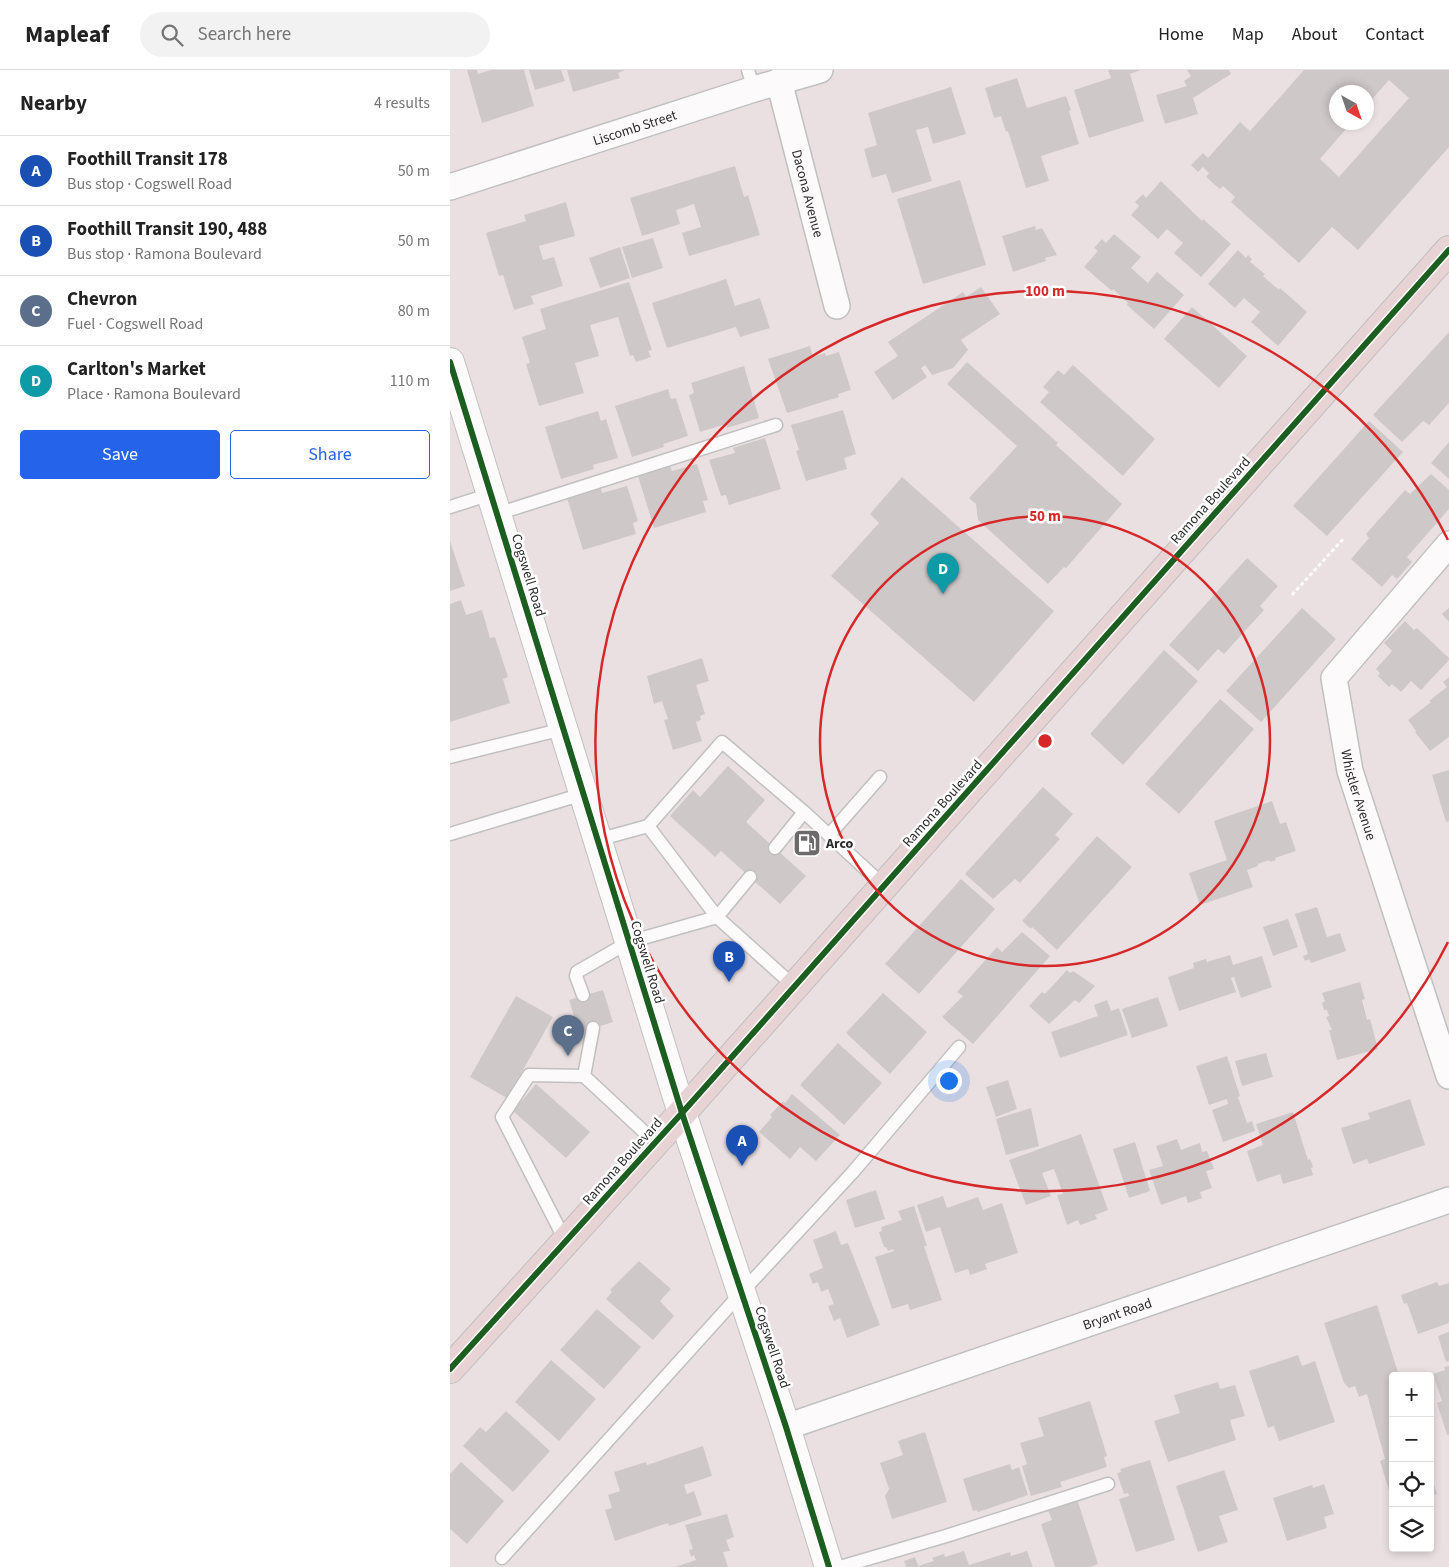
<!DOCTYPE html>
<meta charset="utf-8">
<style>
body{margin:0;font-family:"Source Sans 3",sans-serif;background:#f2f2f2;color:#222}
.controls{position:absolute;right:15px;bottom:15px;display:grid;overflow:hidden;border-radius:5px;box-shadow:0 2px 8px #0003}
.controls button{width:45px;height:45px;display:grid;place-items:center;padding:0;border:0;border-bottom:1px solid #e0e0e0;background:#fff;color:#222;font:25px sans-serif}
.compass{position:absolute;left:879px;top:15px;width:45px;height:45px;border-radius:50%;background:#fff;box-shadow:0 2px 8px #0003;rotate:140deg}
.you{position:absolute;left:498px;top:1010px;width:18px;height:18px;margin:-12px;border:4px solid #fff;border-radius:50%;background:#1a73e8;box-shadow:0 0 0 8px #1a73e833}
.badge{display:grid;place-items:center;width:32px;height:32px;border-radius:50%;background:#2563eb;color:#fff;font-size:16px;font-weight:700}
.pin{position:absolute;translate:-50% -41px;filter:drop-shadow(0 1px 2px #0008)}
.pin::after{content:'';position:absolute;top:26px;width:18px;height:15px;background:inherit;clip-path:polygon(0 0,100% 0,50% 100%)}
.list{margin:0;padding:0;list-style:none}
h2{display:flex;justify-content:space-between;align-items:center;height:65px;margin:0;padding:0 20px;font-size:21px}
h2 small{font-size:16px;font-weight:400;color:#767676}
.list li{display:grid;grid-template-columns:32px 1fr auto;gap:15px;align-items:center;box-sizing:border-box;height:70px;padding:0 20px;border-top:1px solid #e0e0e0}
.list b{display:block;font-size:19px;white-space:nowrap}
.list p{margin:0;font-size:16px;white-space:nowrap;color:#767676}
.list em{font-size:16px;font-style:normal;color:#767676}
.actions{display:flex;gap:10px;padding:15px 20px}
.actions a{flex:1;padding:11px 0;border:1px solid #2563eb;border-radius:5px;text-align:center;font-size:18px;color:#2563eb}
.actions .main{background:#2563eb;color:#fff}
.icon{flex:none;width:28px;height:28px;fill:none;stroke:currentColor;stroke-width:2;stroke-linecap:round;stroke-linejoin:round}
.map{position:relative;flex:none;width:999px;height:1497px;overflow:hidden}
header{display:flex;align-items:center;gap:30px;box-sizing:border-box;height:70px;padding:0 25px;background:#fff;border-bottom:1px solid #e0e0e0}
header strong{font-size:24px}
nav{display:flex;gap:28px;margin-inline-start:auto;font-size:18px}
.search{width:350px;height:45px;background:#f2f2f2;display:flex;align-items:center;gap:12px;box-sizing:border-box;padding:0 18px;border-radius:28px;color:#767676;font-size:19px}
main{display:flex}
aside{flex:1;background:#fff}
.map>svg:first-child{display:block}
.building{fill:#cfc8c9;fill-rule:evenodd}
.lines{fill:none;stroke-linecap:round;stroke-linejoin:round}
.service-casing{stroke:#c1c0c0;stroke-width:15}
.minor-casing{stroke:#c1c0c0;stroke-width:28}
.tertiary-casing{stroke:#c1c0c0;stroke-width:30}
.primary-casing{stroke:#c1bebe;stroke-width:30}
.path{stroke:#fcfafb;stroke-width:3;stroke-dasharray:4 2.5;stroke-linecap:butt}
.service{stroke:#fcfafb;stroke-width:12}
.minor{stroke:#fcfafb;stroke-width:25}
.tertiary{stroke:#fcfafb;stroke-width:28}
.primary{stroke:#e7d3d4;stroke-width:28}
.cycleway-casing{stroke:#fff;stroke-width:9}
.cycleway{stroke:#1b5e20;stroke-width:6}
.ring{fill:none;stroke:#d62828;stroke-width:2.5}
.labels{text-anchor:middle;stroke-width:5;stroke-linejoin:round;paint-order:stroke}
.street-label{font-size:14px;fill:#2b2b2b;stroke:#fff}
.poi-label{font-size:14px;font-weight:bold;fill:#2b2b2b;stroke:#fff;text-anchor:start}
.centre{fill:#d62828;stroke:#fff;stroke-width:2.5}
.ring-label{font-size:15px;text-anchor:middle;font-weight:bold;fill:#d62828;stroke:#fff;stroke-width:5;stroke-linejoin:round;paint-order:stroke}
</style>
<header>
<strong>Mapleaf</strong>
<div class="search"><svg class="icon" aria-label="search" viewBox="0 0 24 24"><circle cx="10" cy="10" r="6"/><path d="M15 15l6 6"/></svg>Search here</div>
<nav><a>Home</a><a>Map</a><a>About</a><a>Contact</a></nav>
</header>
<main>
<aside>
<h2>Nearby<small>4 results</small></h2>
<ul class="list">
<li><span class="badge" style="background:#1a4fb4">A</span><div><b>Foothill Transit 178</b><p>Bus stop · Cogswell Road</p></div><em>50 m</em></li>
<li><span class="badge" style="background:#1a4fb4">B</span><div><b>Foothill Transit 190, 488</b><p>Bus stop · Ramona Boulevard</p></div><em>50 m</em></li>
<li><span class="badge" style="background:#5c6f8a">C</span><div><b>Chevron</b><p>Fuel · Cogswell Road</p></div><em>80 m</em></li>
<li><span class="badge" style="background:#0f9aa8">D</span><div><b>Carlton's Market</b><p>Place · Ramona Boulevard</p></div><em>110 m</em></li>
</ul>
<div class="actions"><a class="main">Save</a><a>Share</a></div>
</aside>
<div class="map">
<svg width="999" height="1497" viewBox="0 0 999 1497">
<rect width="100%" height="100%" fill="#eae0e2"/>
<path class="building" d="M 17,0 L 27,0 L 28,4 L 41,0 L 74,0 L 84,36 L 32,53 Z
M 79,0 L 111,0 L 115,11 L 85,20 Z
M 117,0 L 175,0 L 168,3 L 170,8 L 123,22 Z
M 658,0 L 691,0 L 680,4 L 694,51 L 639,68 L 624,20 L 661,8 Z
M 737,0 L 779,0 L 781,4 L 743,28 L 748,44 L 715,54 L 706,25 L 737,16 L 734,11 L 741,6 Z
M 854,0 L 999,0 L 999,77 L 908,180 L 882,157 L 849,193 L 781,132 L 785,127 L 773,116 L 770,119 L 756,107 L 759,103 L 753,97 L 748,102 L 741,95 L 753,83 L 758,88 L 790,52 L 800,61 ZM 939,10 L 959,28 L 889,107 L 870,89 L 902,52 L 886,52 L 886,22 L 916,22 L 916,36 Z
M 567,8 L 577,38 L 616,26 L 621,40 L 619,41 L 629,74 L 591,86 L 599,111 L 576,118 L 558,61 L 556,62 L 551,46 L 544,48 L 535,18 Z
M 501,17 L 516,64 L 483,74 L 478,57 L 466,60 L 482,111 L 442,123 L 436,104 L 422,108 L 414,79 L 427,75 L 418,43 Z
M 285,96 L 294,127 L 298,125 L 310,165 L 239,186 L 232,163 L 251,157 L 244,134 L 226,140 L 230,154 L 192,166 L 180,128 Z
M 510,110 L 536,195 L 473,214 L 447,129 Z
M 711,111 L 752,151 L 753,149 L 781,174 L 751,207 L 724,183 L 733,173 L 717,159 L 708,169 L 681,145 L 689,136 L 685,132 L 693,124 L 696,128 Z
M 116,132 L 125,166 L 89,176 L 93,190 L 104,187 L 113,216 L 81,226 L 84,234 L 64,240 L 53,205 L 49,206 L 36,163 L 76,151 L 74,145 Z
M 585,156 L 586,160 L 592,158 L 607,185 L 595,188 L 596,191 L 563,202 L 552,166 Z
M 664,164 L 691,187 L 681,198 L 698,213 L 707,202 L 734,225 L 704,259 L 677,235 L 678,233 L 663,219 L 662,221 L 634,197 L 648,181 L 644,178 L 652,169 L 656,173 Z
M 203,168 L 213,198 L 182,208 L 172,177 Z
M 170,177 L 180,208 L 150,218 L 139,188 Z
M 788,180 L 796,188 L 798,185 L 802,189 L 800,192 L 815,204 L 813,206 L 829,220 L 830,218 L 857,242 L 828,276 L 801,252 L 810,242 L 794,228 L 785,238 L 758,214 Z
M 276,209 L 285,236 L 310,228 L 320,258 L 290,267 L 286,257 L 217,278 L 202,233 Z
M 179,212 L 202,280 L 198,281 L 201,287 L 186,292 L 183,285 L 180,286 L 168,247 L 140,255 L 149,286 L 125,293 L 134,323 L 89,336 L 76,294 L 80,293 L 72,267 L 96,259 L 90,239 Z
M 531,217 L 550,244 L 511,270 L 518,280 L 503,298 L 482,305 L 475,295 L 471,298 L 477,307 L 443,330 L 424,302 L 448,286 L 438,272 L 513,222 L 516,227 Z
M 742,237 L 797,286 L 769,318 L 714,269 Z
M 999,262 L 999,333 L 979,355 L 973,351 L 952,372 L 923,345 Z
M 360,276 L 363,287 L 375,283 L 376,286 L 389,282 L 401,320 L 388,324 L 389,327 L 337,343 L 318,289 Z
M 517,292 L 608,373 L 606,375 L 672,434 L 616,498 L 614,497 L 598,514 L 528,450 L 526,434 L 519,428 L 567,376 L 497,314 Z
M 623,295 L 705,369 L 673,406 L 590,332 L 599,322 L 593,317 L 608,300 L 614,305 Z
M 294,296 L 309,348 L 277,358 L 276,354 L 250,362 L 239,325 L 244,323 L 241,313 Z
M 218,319 L 221,329 L 226,328 L 238,366 L 213,374 L 214,377 L 182,387 L 165,336 Z
M 393,340 L 406,384 L 394,388 L 397,399 L 356,411 L 346,381 L 349,380 L 341,355 Z
M 148,341 L 151,351 L 156,349 L 168,388 L 143,395 L 144,399 L 111,409 L 95,357 Z
M 919,351 L 953,382 L 877,466 L 843,436 Z
M 315,368 L 331,419 L 279,435 L 276,425 L 271,426 L 259,390 L 285,383 L 283,378 Z
M 999,372 L 999,409 L 981,393 Z
M 247,394 L 258,430 L 253,431 L 256,442 L 204,458 L 188,406 L 220,396 L 222,401 Z
M 981,404 L 999,420 L 999,439 L 957,487 L 962,492 L 947,509 L 942,505 L 932,517 L 901,489 L 919,468 L 916,464 L 955,420 L 960,424 Z
M 452,407 L 604,541 L 524,632 L 381,506 L 429,453 L 420,444 Z
M 177,416 L 188,451 L 183,453 L 186,464 L 133,480 L 117,428 L 151,418 L 152,423 Z
M 0,471 L 15,516 L 0,521 Z
M 797,488 L 828,516 L 810,536 L 814,540 L 774,584 L 768,579 L 748,601 L 719,575 Z
M 11,530 L 16,545 L 32,540 L 40,568 L 45,567 L 58,607 L 53,609 L 60,633 L 0,652 L 0,534 Z
M 852,538 L 886,569 L 811,652 L 776,621 Z
M 999,538 L 999,552 L 992,544 Z
M 955,551 L 964,560 L 967,558 L 999,588 L 999,590 L 971,620 L 961,611 L 951,622 L 942,614 L 939,617 L 928,606 L 930,603 L 926,599 L 942,581 L 934,573 Z
M 714,580 L 748,611 L 673,695 L 640,664 Z
M 252,588 L 259,611 L 246,615 L 255,644 L 250,646 L 251,650 L 246,652 L 252,671 L 223,680 L 214,650 L 218,649 L 212,631 L 204,634 L 197,606 Z
M 999,607 L 999,667 L 980,681 L 965,662 L 966,661 L 958,650 L 981,632 L 979,631 L 997,617 L 993,612 Z
M 770,629 L 804,659 L 729,744 L 695,714 Z
M 278,696 L 315,730 L 296,752 L 356,806 L 330,834 L 271,781 L 265,787 L 220,746 L 243,720 L 250,727 Z
M 999,700 L 999,751 L 996,752 L 982,705 Z
M 593,717 L 623,744 L 605,765 L 610,769 L 570,813 L 565,809 L 543,829 L 515,804 Z
M 822,731 L 830,754 L 836,752 L 846,781 L 825,788 L 826,790 L 820,792 L 819,790 L 808,794 L 808,796 L 797,800 L 803,817 L 750,835 L 739,803 L 777,790 L 764,751 Z
M 647,766 L 682,797 L 607,880 L 582,857 L 581,859 L 572,851 Z
M 511,809 L 545,839 L 469,924 L 435,894 Z
M 867,837 L 877,867 L 890,863 L 896,881 L 861,893 L 859,889 L 855,891 L 853,886 L 858,884 L 845,844 Z
M 838,849 L 848,877 L 823,886 L 813,857 Z
M 572,862 L 600,886 L 523,974 L 492,947 L 513,926 L 507,922 L 547,877 L 552,882 Z
M 780,885 L 783,895 L 812,886 L 822,917 L 791,928 L 784,907 L 781,908 L 786,922 L 729,941 L 718,907 L 744,898 L 743,893 L 756,889 L 757,892 Z
M 617,900 L 620,903 L 623,901 L 645,916 L 629,933 L 625,930 L 599,954 L 579,936 L 592,922 L 595,924 Z
M 910,912 L 915,929 L 912,930 L 917,950 L 920,949 L 928,979 L 887,990 L 879,960 L 882,960 L 876,947 L 879,946 L 877,940 L 874,940 L 872,933 L 875,931 L 872,923 Z
M 153,920 L 163,952 L 129,963 L 119,930 Z
M 433,923 L 477,962 L 440,1004 L 396,963 Z
M 66,926 L 103,947 L 57,1028 L 20,1007 Z
M 708,927 L 718,956 L 682,968 L 672,939 Z
M 657,930 L 661,941 L 669,938 L 678,965 L 610,988 L 601,962 L 648,946 L 644,935 Z
M 388,973 L 432,1013 L 394,1055 L 350,1015 Z
M 816,983 L 823,1007 L 792,1016 L 785,991 Z
M 777,986 L 790,1026 L 788,1027 L 797,1053 L 802,1051 L 805,1061 L 773,1072 L 762,1040 L 778,1034 L 777,1029 L 759,1035 L 746,996 Z
M 558,1010 L 567,1039 L 546,1047 L 536,1017 Z
M 86,1014 L 140,1062 L 116,1088 L 63,1041 Z
M 342,1024 L 390,1065 L 366,1091 L 350,1077 L 340,1089 L 309,1062 L 322,1047 L 320,1045 L 333,1031 L 335,1033 Z
M 960,1029 L 975,1075 L 919,1094 L 917,1089 L 903,1094 L 891,1058 L 920,1049 L 918,1043 Z
M 581,1038 L 589,1076 L 556,1085 L 546,1049 Z
M 843,1042 L 858,1090 L 860,1089 L 863,1097 L 861,1098 L 863,1105 L 833,1114 L 830,1104 L 807,1112 L 797,1081 L 813,1075 L 806,1054 Z
M 631,1064 L 658,1140 L 645,1145 L 647,1149 L 630,1155 L 628,1150 L 617,1155 L 607,1125 L 613,1124 L 604,1099 L 592,1103 L 601,1126 L 576,1135 L 559,1090 Z
M 727,1069 L 731,1080 L 750,1073 L 752,1082 L 757,1081 L 764,1099 L 756,1101 L 762,1118 L 750,1122 L 752,1128 L 738,1133 L 736,1126 L 711,1135 L 699,1100 L 713,1096 L 706,1076 Z
M 685,1072 L 700,1121 L 679,1128 L 663,1079 Z
M 426,1120 L 435,1149 L 405,1158 L 396,1130 Z
M 493,1126 L 497,1138 L 528,1127 L 533,1140 L 552,1133 L 568,1183 L 535,1194 L 537,1199 L 520,1205 L 518,1199 L 505,1203 L 490,1157 L 476,1162 L 467,1135 Z
M 464,1136 L 477,1176 L 474,1176 L 492,1230 L 460,1240 L 458,1234 L 442,1239 L 425,1187 L 444,1181 L 443,1179 L 438,1181 L 436,1177 L 434,1177 L 429,1162 L 432,1161 L 431,1157 L 452,1150 L 448,1141 Z
M 386,1161 L 391,1175 L 398,1173 L 430,1255 L 397,1268 L 390,1248 L 384,1251 L 378,1236 L 384,1234 L 378,1219 L 371,1222 L 368,1212 L 363,1214 L 359,1204 L 373,1198 L 363,1170 Z
M 189,1191 L 221,1219 L 210,1231 L 224,1246 L 203,1270 L 156,1229 L 162,1222 L 160,1220 Z
M 987,1212 L 989,1216 L 999,1213 L 999,1253 L 968,1264 L 957,1233 L 954,1234 L 951,1225 Z
M 927,1235 L 949,1306 L 943,1306 L 942,1430 L 930,1391 L 935,1389 L 917,1324 L 909,1327 L 905,1316 L 899,1318 L 894,1313 L 874,1253 Z
M 147,1239 L 191,1277 L 154,1319 L 110,1280 Z
M 999,1262 L 999,1291 L 996,1292 L 988,1266 Z
M 848,1285 L 852,1296 L 865,1291 L 885,1352 L 829,1371 L 824,1356 L 818,1358 L 799,1301 Z
M 101,1290 L 146,1329 L 109,1371 L 65,1332 Z
M 999,1296 L 999,1365 L 997,1365 L 987,1333 L 992,1331 L 983,1304 L 995,1300 L 994,1297 Z
M 768,1312 L 770,1319 L 785,1315 L 795,1346 L 780,1350 L 786,1370 L 718,1392 L 704,1351 L 730,1343 L 724,1325 Z
M 640,1331 L 657,1386 L 654,1387 L 657,1397 L 610,1412 L 612,1417 L 581,1426 L 572,1396 L 577,1394 L 570,1373 L 594,1366 L 588,1348 Z
M 56,1341 L 100,1381 L 63,1422 L 13,1376 L 30,1357 L 36,1362 Z
M 475,1362 L 497,1432 L 442,1449 L 435,1426 L 439,1419 L 430,1393 L 453,1385 L 448,1371 Z
M 253,1376 L 262,1406 L 234,1415 L 237,1424 L 244,1421 L 252,1445 L 219,1456 L 218,1453 L 165,1471 L 155,1440 L 162,1438 L 158,1425 L 170,1421 L 164,1402 L 196,1392 L 197,1395 Z
M 700,1390 L 725,1470 L 686,1482 L 669,1429 L 679,1426 L 678,1423 L 674,1424 L 667,1403 L 671,1402 L 670,1399 Z
M 11,1392 L 54,1431 L 17,1474 L 0,1459 L 0,1404 Z
M 560,1394 L 562,1400 L 569,1397 L 578,1425 L 528,1442 L 527,1440 L 523,1441 L 513,1409 Z
M 774,1400 L 788,1440 L 769,1446 L 778,1472 L 748,1482 L 726,1416 Z
M 980,1404 L 987,1424 L 980,1426 Z
M 874,1414 L 884,1444 L 874,1447 L 877,1458 L 837,1471 L 823,1428 L 862,1415 L 863,1418 Z
M 627,1429 L 648,1494 L 640,1497 L 605,1497 L 591,1454 L 602,1450 L 597,1438 Z
M 277,1444 L 284,1467 L 276,1470 L 280,1481 L 273,1482 L 278,1497 L 225,1497 L 246,1490 L 244,1485 L 241,1487 L 239,1480 L 243,1479 L 235,1455 Z
M 514,1481 L 519,1495 L 560,1482 L 561,1486 L 577,1481 L 583,1497 L 456,1497 L 454,1491 L 465,1487 L 468,1496 L 484,1491 L 482,1488 L 494,1484 L 495,1487 Z"/>
<g class="lines">
<defs>
<path id="service" d="M 298,0 L 304,19
M 0,437 L 41,424
M 47,444 L 326,355
M 0,687 L 113,659
M 0,764 L 133,724
M 379,765 L 430,707
M 147,770 L 198,756 L 272,672 L 354,742
M 325,778 L 354,742 L 434,816
M 300,807 L 267,847 L 345,917
M 133,925 L 126,906 L 127,902 L 179,872 L 267,847 L 198,756
M 134,1006 L 143,958
M 116,1172 L 52,1047 L 79,1005 L 134,1006 L 205,1072
M 52,1488 L 292,1222 L 403,1102 L 509,977
M 390,1497 L 496,1466 L 658,1414"/>
<g id="minor">
<path id="s1" d="M 329,11 L 387,236"/>
<path id="s2" d="M 0,117 L 304,19 L 370,0"/>
<path id="s3" d="M 999,474 L 884,608 L 900,701 L 999,1006"/>
<path id="s4" d="M 336,1357 L 999,1130"/>
</g>
<path id="tertiary" d="M 0,292 L 232,1043 L 336,1357 L 379,1497"/>
<path id="primary" d="M 0,1299 L 232,1043 L 999,180"/>
</defs>
<use href="#service" class="service-casing"/>
<use href="#minor" class="minor-casing"/>
<use href="#tertiary" class="tertiary-casing"/>
<use href="#primary" class="primary-casing"/>
<path class="path" d="M 842,525 L 894,468"/>
<use href="#service" class="service"/>
<use href="#minor" class="minor"/>
<use href="#tertiary" class="tertiary"/>
<use href="#primary" class="primary"/>
<defs>
<path id="cycleway" d="M 0,292 L 232,1043 L 336,1357 L 379,1497
M 0,1299 L 232,1043 L 999,180"/>
</defs>
<use href="#cycleway" class="cycleway-casing"/>
<use href="#cycleway" class="cycleway"/>
</g>
<g class="ring">
<circle cx="595" cy="671" r="225"/>
<path d="M998 872A450 450 0 1 1 998 470"/>
</g>
<defs>
<symbol id="fuel-square" viewBox="-11 -11 22 22"><rect x="-9" y="-9" width="18" height="18" rx="4" fill="#6e6a6b" stroke="#fff"/><path d="M-5.5-6h7V0h2V4h1.3V-2.5L3-4.5l.8-.8L6-3V5H2.5V1h-1V6h-7ZM-4.2-4.7v3.2H.2V-4.7Z" fill="#fff"/></symbol>
</defs>
<g fill-rule="evenodd">
<use href="#fuel-square" x="341" y="757" width="32" height="32"/>
</g>
<g class="labels">
<g class="street-label">
<text dy="5" stroke="none"><textPath href="#s2" startOffset="194">Liscomb Street</textPath></text>
<text dy="5" stroke="none"><textPath href="#s1" startOffset="116">Dacona Avenue</textPath></text>
<text transform="translate(760 430) rotate(-48)" y="5">Ramona Boulevard</text>
<text transform="translate(79 505) rotate(73)" y="5">Cogswell Road</text>
<text dy="5" stroke="none"><textPath href="#s3" startOffset="296">Whistler Avenue</textPath></text>
<text transform="translate(492 733) rotate(-48)" y="5">Ramona Boulevard</text>
<text transform="translate(198 892) rotate(73)" y="5">Cogswell Road</text>
<text transform="translate(172 1091) rotate(-48)" y="5">Ramona Boulevard</text>
<text dy="5" stroke="none"><textPath href="#s4" startOffset="350">Bryant Road</textPath></text>
<text transform="translate(323 1277) rotate(72)" y="5">Cogswell Road</text>
</g>
<g class="poi-label">
<text x="376" y="778">Arco</text>
</g>
</g>
<circle cx="595" cy="671" r="8" class="centre"/>
<g class="ring-label">
<text x="595" y="226">100 m</text>
<text x="595" y="451">50 m</text>
</g>
</svg>
<div class="controls">
<button>+</button>
<button>−</button>
<button><svg class="icon" aria-label="locate" viewBox="0 0 24 24"><circle cx="12" cy="12" r="6"/><path d="M12 2v4M12 18v4M2 12h4M18 12h4"/></svg></button>
<button><svg class="icon" aria-label="layers" viewBox="0 0 24 24"><path d="M12 4l9 5-9 5-9-5zM3 14l9 5 9-5"/></svg></button>
</div>
<svg class="compass" viewBox="-18 -18 36 36"><path d="M0-13l5 13h-10z" fill="#e53935"/><path d="M0 13l5-13h-10z" fill="#767676"/></svg>
<div class="you"></div>
<div class="pin badge" style="left:292px;top:1096px;background:#1a4fb4">A</div>
<div class="pin badge" style="left:279px;top:912px;background:#1a4fb4">B</div>
<div class="pin badge" style="left:118px;top:986px;background:#5c6f8a">C</div>
<div class="pin badge" style="left:493px;top:524px;background:#0f9aa8">D</div>
</div>
</main>
